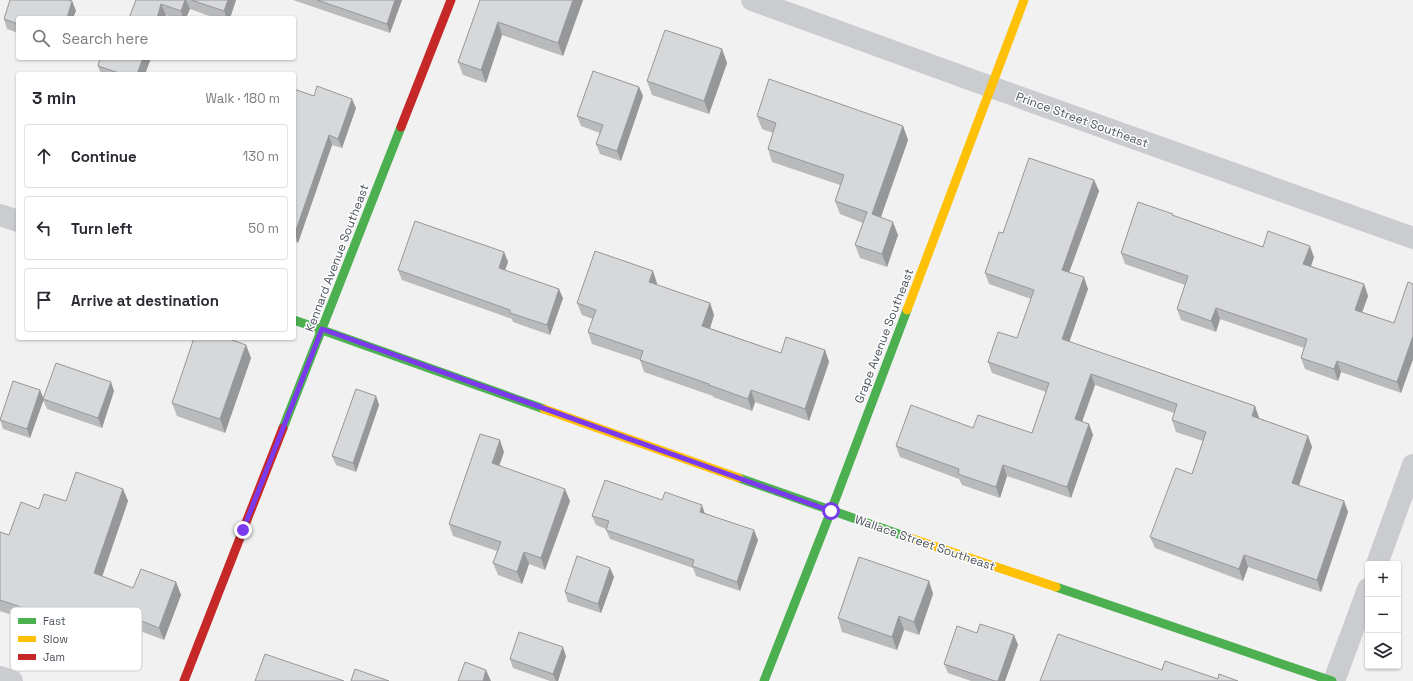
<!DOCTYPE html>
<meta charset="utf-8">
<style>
body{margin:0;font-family:"Space Grotesk",sans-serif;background:#f7f7f7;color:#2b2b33}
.controls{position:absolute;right:12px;bottom:12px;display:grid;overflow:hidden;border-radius:4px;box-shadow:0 1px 3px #0004}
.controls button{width:36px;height:36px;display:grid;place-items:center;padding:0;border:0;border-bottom:1px solid #e1e1e2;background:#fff;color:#2b2b33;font:20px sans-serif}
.stop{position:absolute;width:12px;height:12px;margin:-9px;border:3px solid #7c3aed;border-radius:50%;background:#fff}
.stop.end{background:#7c3aed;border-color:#fff;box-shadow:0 1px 4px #0008}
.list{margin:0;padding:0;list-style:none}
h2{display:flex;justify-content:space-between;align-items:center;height:52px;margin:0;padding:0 16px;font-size:17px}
h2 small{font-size:13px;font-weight:400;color:#7c7c81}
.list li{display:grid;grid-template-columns:26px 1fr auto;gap:12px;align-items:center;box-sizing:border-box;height:64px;margin:0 8px 8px;padding:0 8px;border:1px solid #e1e1e2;border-radius:4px}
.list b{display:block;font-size:15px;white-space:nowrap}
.list em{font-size:13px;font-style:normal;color:#7c7c81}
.icon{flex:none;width:22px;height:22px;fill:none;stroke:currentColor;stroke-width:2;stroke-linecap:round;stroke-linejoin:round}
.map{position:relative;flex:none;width:1413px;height:681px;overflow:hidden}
.search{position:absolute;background:#fff;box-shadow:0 1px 3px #0004;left:16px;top:16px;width:280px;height:44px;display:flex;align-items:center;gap:10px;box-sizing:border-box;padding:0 14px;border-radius:4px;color:#7c7c81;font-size:15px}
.panel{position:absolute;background:#fff;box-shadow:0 1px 3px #0004;left:16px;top:72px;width:280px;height:268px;border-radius:4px}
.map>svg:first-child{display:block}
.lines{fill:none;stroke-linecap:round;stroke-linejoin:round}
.street{stroke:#cbcccf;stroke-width:22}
.fast{stroke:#4caf50;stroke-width:9}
.slow{stroke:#ffc107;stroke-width:9}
.jam{stroke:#c62828;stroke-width:9}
.wall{fill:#b9babb}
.shaded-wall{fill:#969799}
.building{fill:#d7d8da;stroke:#969799}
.route{stroke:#7c3aed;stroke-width:5}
.labels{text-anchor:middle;stroke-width:3;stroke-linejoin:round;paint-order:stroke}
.street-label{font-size:12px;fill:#4a515b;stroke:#fff}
.key{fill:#fff;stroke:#c9cbce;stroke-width:1}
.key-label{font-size:11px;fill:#4a515b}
</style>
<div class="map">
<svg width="1413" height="681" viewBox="0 0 1413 681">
<rect width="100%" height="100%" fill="#f1f1f1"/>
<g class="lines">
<path class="street" d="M 752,0 L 991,87 L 1413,238
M 0,215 L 18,221
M 1377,564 L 1413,465
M 0,677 L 12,681
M 1334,681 L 1368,589"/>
<path class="fast" d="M 294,320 L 544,409
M 283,428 L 401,127
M 739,478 L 910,538
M 1056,587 L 1332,681
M 764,681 L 831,511 L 907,310"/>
<path class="slow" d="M 907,310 L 1024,0
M 544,409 L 739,478
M 910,538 L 1056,587"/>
<path class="jam" d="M 401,127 L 451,0
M 184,681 L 283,428"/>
</g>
<path class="wall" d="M 136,0 L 236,0 L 230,18 L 215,18 L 190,9 L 186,18 L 173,18 L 166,15 L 165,18 L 129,18 Z
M 293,0 L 402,0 L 390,33 Z
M 480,0 L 583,0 L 563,56 L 502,35 L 486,83 L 463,75 L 458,62 Z
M 72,1 L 76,11 L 18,18 L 18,33 L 7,29 L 4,19 Z
M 722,49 L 727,63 L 709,114 L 652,95 L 647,81 Z
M 100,58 L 151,58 L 145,74 L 101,74 L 98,66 Z
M 639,87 L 643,96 L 621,161 L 600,154 L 596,144 L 600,133 L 581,126 L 577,116 Z
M 294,89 L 314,96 L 356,108 L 342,148 L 332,145 L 298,243 L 294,241 Z
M 757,116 L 903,126 L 908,140 L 881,217 L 898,235 L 887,267 L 860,258 L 855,245 L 863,223 L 840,214 L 835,201 L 840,185 L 772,162 L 768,149 L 773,133 L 762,129 Z
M 1094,180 L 1099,191 L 1069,272 L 1088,289 L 1069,342 L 1255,406 L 1259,418 L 1308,436 L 1312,447 L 1299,486 L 1344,501 L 1348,512 L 1321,592 L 1248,567 L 1243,581 L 1155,548 L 1150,537 L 1192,474 L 1203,441 L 1176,432 L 1172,420 L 1174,413 L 1095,385 L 1082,422 L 1089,424 L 1093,435 L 1071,498 L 1007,476 L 1000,498 L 962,485 L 959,479 L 900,457 L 896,446 L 973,428 L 1032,433 L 1046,392 L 992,373 L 988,362 L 1017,338 L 1031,299 L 989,284 L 985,273 L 1003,233 Z
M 1174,216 L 1263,247 L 1314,257 L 1311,266 L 1364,284 L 1368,296 L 1362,312 L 1394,323 L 1413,284 L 1413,359 L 1401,393 L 1341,372 L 1338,381 L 1305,369 L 1301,358 L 1304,348 L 1220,319 L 1216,332 L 1181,320 L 1177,309 L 1185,285 L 1125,264 L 1121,253 Z
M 504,252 L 508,262 L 505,270 L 563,298 L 550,335 L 513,322 L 512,319 L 402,280 L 398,270 Z
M 657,283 L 656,285 L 710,303 L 714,315 L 710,328 L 781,353 L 825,350 L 829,362 L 809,421 L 755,402 L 752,411 L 713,397 L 713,396 L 644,372 L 640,360 L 592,344 L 588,332 L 593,319 L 582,315 L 577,303 Z
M 246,345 L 251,358 L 225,433 L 177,416 L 172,403 Z
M 40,390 L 43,399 L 114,391 L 102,428 L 47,409 L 43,400 L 30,438 L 3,429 L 0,419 Z
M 376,396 L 379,405 L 356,472 L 336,465 L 332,456 Z
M 504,452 L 499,466 L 570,501 L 545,570 L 529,564 L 522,584 L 498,575 L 493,563 L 497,551 L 453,536 L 449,524 Z
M 123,489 L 128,501 L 102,576 L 133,588 L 176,582 L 181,595 L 164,640 L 126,626 L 116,655 L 43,627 L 42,625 L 0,611 L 0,532 L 9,535 L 39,509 L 66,501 Z
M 662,500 L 705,513 L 758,540 L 740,591 L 696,576 L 693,568 L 610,539 L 606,530 L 606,529 L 596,525 L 592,516 Z
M 610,568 L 614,577 L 601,613 L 568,602 L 565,592 Z
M 929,581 L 933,594 L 919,635 L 904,630 L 897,650 L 842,632 L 838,618 Z
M 977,633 L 1014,635 L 1018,645 L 1005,681 L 971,681 L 948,673 L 944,664 Z
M 566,656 L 558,681 L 550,681 L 513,668 L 510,659 Z"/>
<path class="shaded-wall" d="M 185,0 L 186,0 L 190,9 L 186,18 L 183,18 L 181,11 Z
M 228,0 L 236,0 L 230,18 L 227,18 L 224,11 Z
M 395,0 L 402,0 L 390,33 L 387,24 Z
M 573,0 L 583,0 L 563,56 L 558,43 Z
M 72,1 L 76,11 L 73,18 L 67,18 Z
M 161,4 L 166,15 L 165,18 L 157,18 Z
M 498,22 L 502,35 L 486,83 L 481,70 Z
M 722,49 L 727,63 L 709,114 L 704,101 Z
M 143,58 L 151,58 L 145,74 L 137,74 Z
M 639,87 L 643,96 L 621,161 L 617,151 Z
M 352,99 L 356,108 L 342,148 L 338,139 Z
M 903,126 L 908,140 L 877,228 L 872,214 Z
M 329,135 L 332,145 L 298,243 L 295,233 Z
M 1094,180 L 1099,191 L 1066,281 L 1062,270 Z
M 893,222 L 898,235 L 887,267 L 882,254 Z
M 1310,246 L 1314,257 L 1308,275 L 1303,264 Z
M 504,252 L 508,262 L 502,278 L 499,268 Z
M 653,271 L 657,283 L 653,294 L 649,282 Z
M 1084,277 L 1088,289 L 1066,351 L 1062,339 Z
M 1364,284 L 1368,296 L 1359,321 L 1355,310 Z
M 559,289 L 563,298 L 550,335 L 547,325 Z
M 710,303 L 714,315 L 707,338 L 702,326 Z
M 1216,308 L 1220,319 L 1216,332 L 1211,321 Z
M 1413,336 L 1413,359 L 1401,393 L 1397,382 Z
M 246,345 L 251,358 L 225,433 L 220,419 Z
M 825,350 L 829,362 L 809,421 L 805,409 Z
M 1337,361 L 1341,372 L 1338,381 L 1334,369 Z
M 1091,374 L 1095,385 L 1079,430 L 1075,419 Z
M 111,382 L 114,391 L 102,428 L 98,418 Z
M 40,390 L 44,399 L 30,438 L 27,429 Z
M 751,390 L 755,402 L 752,411 L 748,399 Z
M 376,396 L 379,405 L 356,472 L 353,463 Z
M 1255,406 L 1259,418 L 1256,427 L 1252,416 Z
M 1089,424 L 1093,435 L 1071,498 L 1067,487 Z
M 1308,436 L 1312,447 L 1296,494 L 1292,483 Z
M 500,440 L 504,452 L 496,475 L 492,463 Z
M 1003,465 L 1007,476 L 1000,498 L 996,487 Z
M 123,489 L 128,501 L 99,586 L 94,573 Z
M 565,489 L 570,501 L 545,570 L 541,558 Z
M 1344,501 L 1348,512 L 1321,592 L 1317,580 Z
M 702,505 L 705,514 L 700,512 Z
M 754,530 L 758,540 L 740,591 L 737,582 Z
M 524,552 L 529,564 L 522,584 L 517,572 Z
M 1244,555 L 1248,567 L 1243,581 L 1239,569 Z
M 610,568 L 614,577 L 601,613 L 598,604 Z
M 929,581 L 933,594 L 919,635 L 914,622 Z
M 176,582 L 181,595 L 164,640 L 159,628 Z
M 122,613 L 126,626 L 116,655 L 111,642 Z
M 899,616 L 904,630 L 897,650 L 892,637 Z
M 1014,635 L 1018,645 L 1005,681 L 998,681 Z
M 563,647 L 566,656 L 558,681 L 556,681 L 553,674 Z
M 486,670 L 491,681 L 483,681 Z"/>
<path class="building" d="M 10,0 L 68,0 L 72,1 L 67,18 L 18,18 L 18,24 L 4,19 Z
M 136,0 L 185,0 L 181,11 L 161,4 L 157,18 L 129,18 Z
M 191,0 L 228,0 L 224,11 Z
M 317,0 L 395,0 L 387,24 Z
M 480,0 L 573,0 L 558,43 L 498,22 L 481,70 L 458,62 Z
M 665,30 L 722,49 L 704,101 L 647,81 Z
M 100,58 L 143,58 L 137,74 L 122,74 L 98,66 Z
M 593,71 L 639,87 L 617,151 L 596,144 L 603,125 L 577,116 Z
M 769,79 L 903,126 L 872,214 L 893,222 L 882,254 L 855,245 L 867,212 L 835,201 L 844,175 L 768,149 L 776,123 L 757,116 Z
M 317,86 L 352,99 L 338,139 L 329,135 L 295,233 L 294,233 L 294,89 L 314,96 Z
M 1029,158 L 1094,180 L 1062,270 L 1084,277 L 1062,339 L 1255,406 L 1252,416 L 1308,436 L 1292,483 L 1344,501 L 1317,580 L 1244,555 L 1239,569 L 1150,537 L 1176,468 L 1192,474 L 1206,432 L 1172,420 L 1177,404 L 1091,374 L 1075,419 L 1089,424 L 1067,487 L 1003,465 L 996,487 L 958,474 L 959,469 L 896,446 L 911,405 L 973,428 L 978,415 L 1032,433 L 1049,383 L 988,362 L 998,332 L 1017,338 L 1034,290 L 985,273 L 999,232 L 1003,233 Z
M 1138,202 L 1173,214 L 1172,215 L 1263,247 L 1268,231 L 1310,246 L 1303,264 L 1364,284 L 1355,310 L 1394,323 L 1408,282 L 1413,284 L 1413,336 L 1397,382 L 1337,361 L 1334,369 L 1301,358 L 1307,339 L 1216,308 L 1211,321 L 1177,309 L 1188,276 L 1121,253 Z
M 415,221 L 504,252 L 499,268 L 559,289 L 547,325 L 510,313 L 510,310 L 398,270 Z
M 595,251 L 653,271 L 649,282 L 710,303 L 702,326 L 781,353 L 786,337 L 825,350 L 805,409 L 751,390 L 748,399 L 709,385 L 709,384 L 640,360 L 643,351 L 588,332 L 596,310 L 577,303 Z
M 194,338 L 227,338 L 246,345 L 220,419 L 172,403 Z
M 56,363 L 111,382 L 98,418 L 43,399 Z
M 13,381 L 40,390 L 27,429 L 0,420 Z
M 356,389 L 376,396 L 353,463 L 332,456 Z
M 480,434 L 500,440 L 492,463 L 565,489 L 541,558 L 524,552 L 517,572 L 493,563 L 501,542 L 449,524 Z
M 76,472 L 123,489 L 94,573 L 133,588 L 141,569 L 176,582 L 159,628 L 122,613 L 111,642 L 38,614 L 39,613 L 0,600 L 0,532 L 9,535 L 21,502 L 39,509 L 44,494 L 66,501 Z
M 605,480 L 662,500 L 665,492 L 702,505 L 700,512 L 754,530 L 737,582 L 692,566 L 694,560 L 606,530 L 609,521 L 592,516 Z
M 577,556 L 610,568 L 598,604 L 565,592 Z
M 859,557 L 929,581 L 914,622 L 899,616 L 892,637 L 838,618 Z
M 980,624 L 1014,635 L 998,681 L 995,681 L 944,664 L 957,626 L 977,633 Z
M 519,632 L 563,647 L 553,674 L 510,659 Z
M 1058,634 L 1162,670 L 1165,661 L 1218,679 L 1219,674 L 1238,681 L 1040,681 Z
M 265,654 L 344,681 L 255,681 Z
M 465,662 L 486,670 L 483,681 L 458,681 Z
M 355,669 L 389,681 L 351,681 Z"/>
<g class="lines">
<path class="route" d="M 243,530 L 322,329 L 831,511"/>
</g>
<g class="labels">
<g class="street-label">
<text transform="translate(1082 120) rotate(20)" y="4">Prince Street Southeast</text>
<text transform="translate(337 258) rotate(-69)" y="4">Kennard Avenue Southeast</text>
<text transform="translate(884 336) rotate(-69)" y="4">Grape Avenue Southeast</text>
<text transform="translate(925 543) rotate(19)" y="4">Wallace Street Southeast</text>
</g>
</g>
<rect x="10" y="607" width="132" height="64" rx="6" class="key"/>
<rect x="18" y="618" width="18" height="6" fill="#4caf50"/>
<rect x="18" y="636" width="18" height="6" fill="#ffc107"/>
<rect x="18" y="654" width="18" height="6" fill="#c62828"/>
<g class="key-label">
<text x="43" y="625">Fast</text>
<text x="43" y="643">Slow</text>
<text x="43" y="661">Jam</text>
</g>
</svg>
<div class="controls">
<button>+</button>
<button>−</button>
<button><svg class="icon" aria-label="layers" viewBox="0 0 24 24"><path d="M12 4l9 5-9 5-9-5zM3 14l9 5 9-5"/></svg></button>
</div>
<div class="stop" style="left:831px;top:511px"></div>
<div class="stop end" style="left:243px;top:530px"></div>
<div class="search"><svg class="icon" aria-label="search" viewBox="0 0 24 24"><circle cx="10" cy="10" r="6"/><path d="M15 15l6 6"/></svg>Search here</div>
<section class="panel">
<h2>3 min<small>Walk · 180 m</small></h2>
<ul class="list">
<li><svg class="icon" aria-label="ahead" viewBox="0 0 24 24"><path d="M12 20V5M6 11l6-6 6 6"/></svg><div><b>Continue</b></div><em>130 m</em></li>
<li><svg class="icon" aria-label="left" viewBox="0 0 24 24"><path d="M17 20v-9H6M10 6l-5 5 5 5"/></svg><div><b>Turn left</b></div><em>50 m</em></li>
<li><svg class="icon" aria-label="arrive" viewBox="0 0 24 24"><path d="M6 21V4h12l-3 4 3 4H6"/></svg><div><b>Arrive at destination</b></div></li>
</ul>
</section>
</div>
